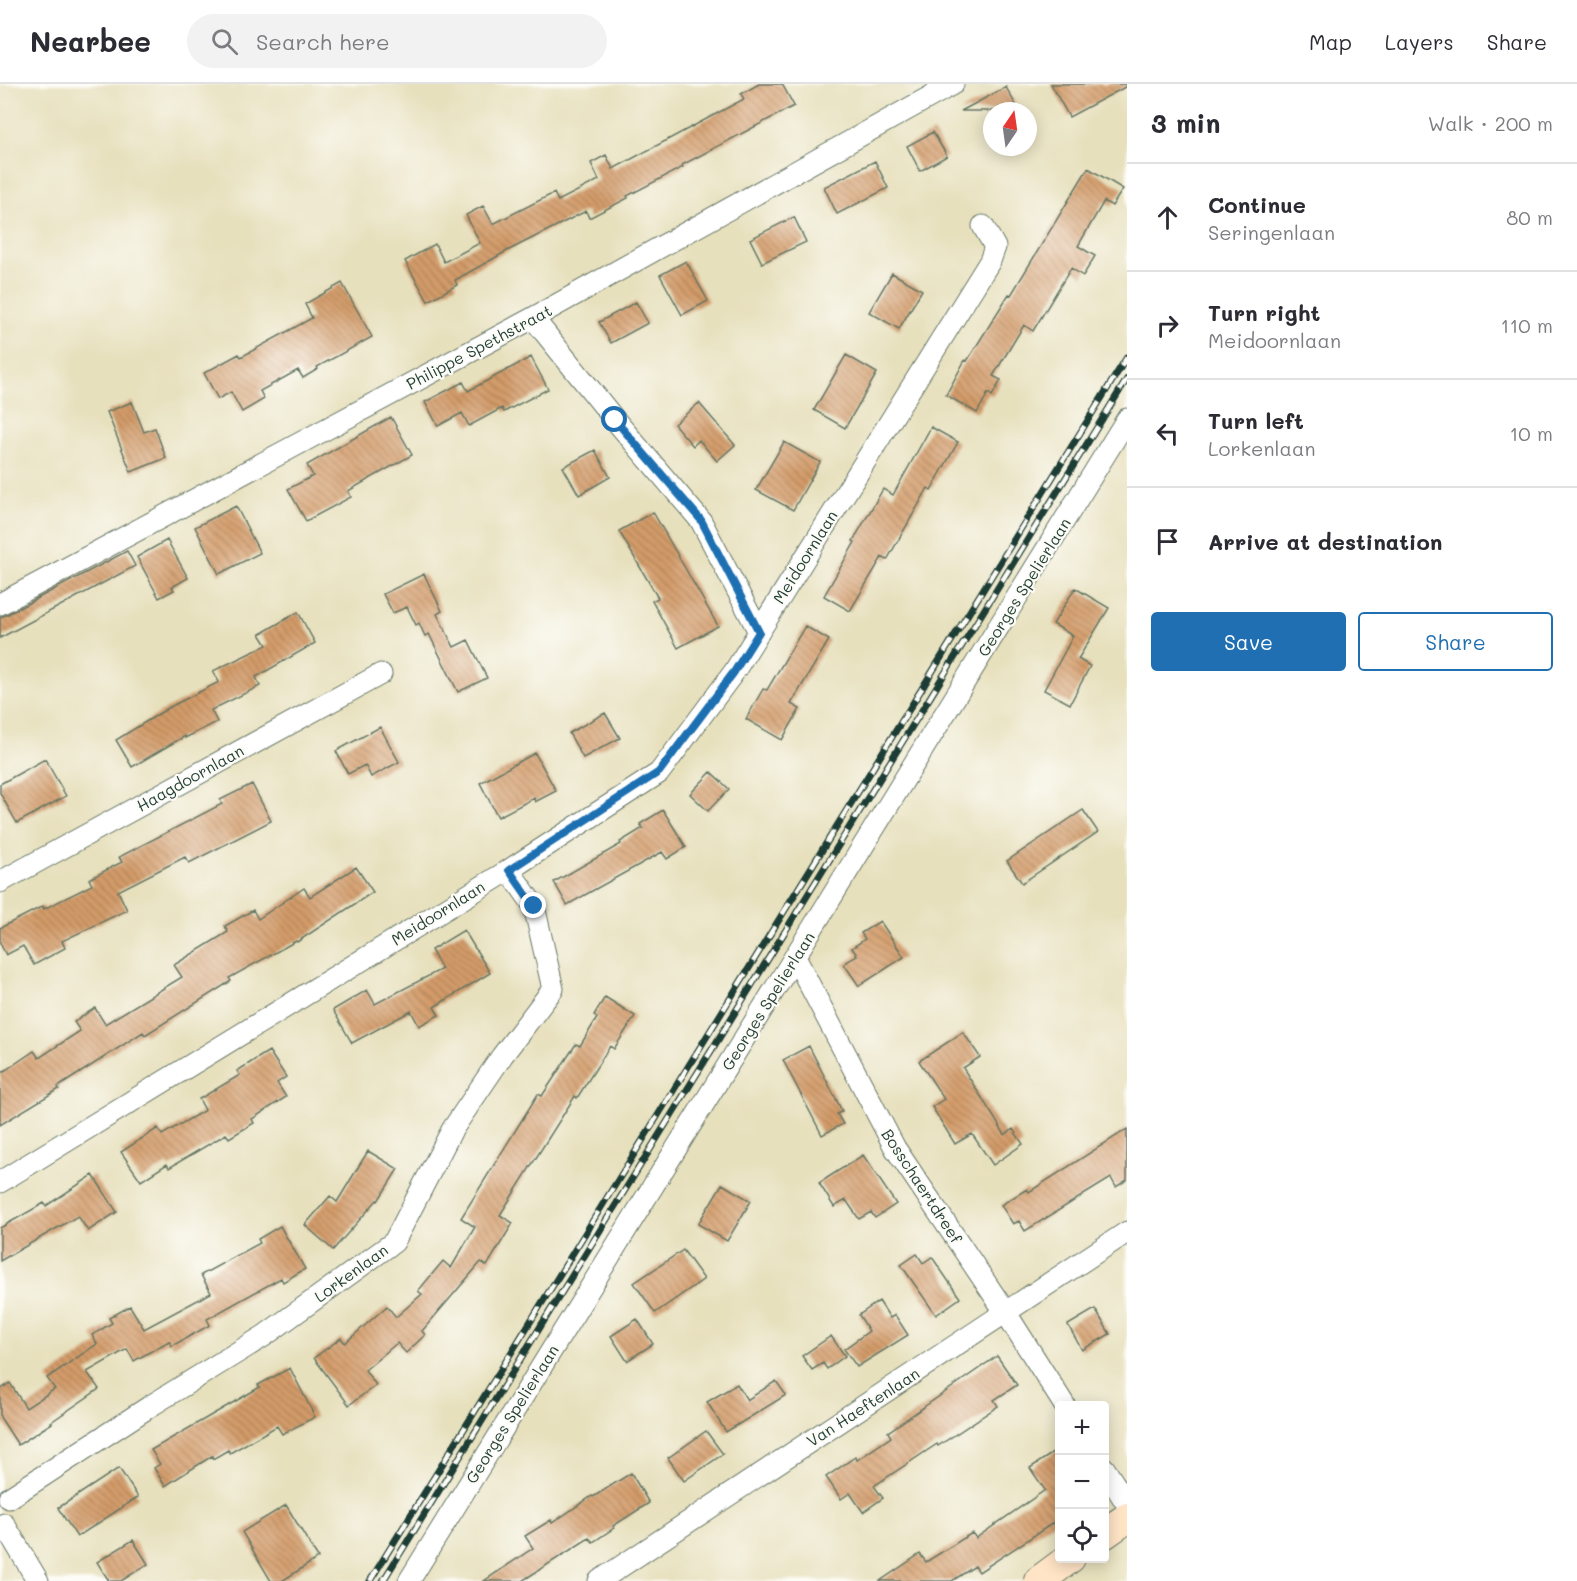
<!DOCTYPE html>
<meta charset="utf-8">
<style>
body{margin:0;font-family:Mali,sans-serif;background:#f2f2f3;color:#2b2b33}
.controls{position:absolute;right:18px;bottom:18px;display:grid;overflow:hidden;border-radius:6px;box-shadow:0 3px 15px #0003}
.controls button{width:54px;height:54px;display:grid;place-items:center;padding:0;border:0;border-bottom:2px solid #e1e1e2;background:#fff;color:#2b2b33;font:30px sans-serif}
.compass{position:absolute;left:983px;top:18px;width:54px;height:54px;border-radius:50%;background:#fff;box-shadow:0 3px 15px #0003;rotate:13deg}
.stop{position:absolute;width:18px;height:18px;margin:-14px;border:4px solid #1f6fb2;border-radius:50%;background:#fff}
.stop.end{background:#1f6fb2;border-color:#fff;box-shadow:0 2px 6px #0008}
.list{margin:0;padding:0;list-style:none}
h2{display:flex;justify-content:space-between;align-items:center;height:78px;margin:0;padding:0 24px;font-size:26px}
h2 small{font-size:20px;font-weight:400;color:#7c7c81}
.list li{display:grid;grid-template-columns:39px 1fr auto;gap:18px;align-items:center;box-sizing:border-box;height:108px;padding:0 24px;border-top:2px solid #e1e1e2}
.list b{display:block;font-size:22px;white-space:nowrap}
.list p{margin:0;font-size:20px;white-space:nowrap;color:#7c7c81}
.list em{font-size:20px;font-style:normal;color:#7c7c81}
.actions{display:flex;gap:12px;padding:18px 24px}
.actions a{flex:1;padding:14px 0;border:2px solid #1f6fb2;border-radius:6px;text-align:center;font-size:21px;color:#1f6fb2}
.actions .main{background:#1f6fb2;color:#fff}
.icon{flex:none;width:33px;height:33px;fill:none;stroke:currentColor;stroke-width:2;stroke-linecap:round;stroke-linejoin:round}
.map{position:relative;flex:none;width:1127px;height:1497px;overflow:hidden}
header{display:flex;align-items:center;gap:36px;box-sizing:border-box;height:84px;padding:0 30px;background:#fff;border-bottom:2px solid #e1e1e2}
header strong{font-size:28px}
nav{display:flex;gap:33px;margin-inline-start:auto;font-size:21px}
.search{width:420px;height:54px;background:#f2f2f3;display:flex;align-items:center;gap:15px;box-sizing:border-box;padding:0 21px;border-radius:33px;color:#7c7c81;font-size:22px}
main{display:flex}
aside{flex:1;background:#fff}
.map>svg:first-child{display:block}
.building{fill:url(#building-back-hatch)}
.lines{fill:none;stroke-linecap:round;stroke-linejoin:round}
.street-casing{stroke:#657664;stroke-width:23}
.secondary-casing{stroke:#657664;stroke-width:32}
.street{stroke:#fff;stroke-width:21}
.secondary{stroke:#ffe4c6;stroke-width:30}
.rail-casing{stroke:#1f3d34;stroke-width:7}
.rail{stroke:#fdfcf7;stroke-width:4.5;stroke-dasharray:14;stroke-linecap:butt}
.route{stroke:#1f6fb2;stroke-width:8}
.labels{text-anchor:middle;stroke-width:4.5;stroke-linejoin:round;paint-order:stroke}
.street-label{font-size:16px;fill:#1f3d34;stroke:#fdfcf7}
</style>
<header>
<strong>Nearbee</strong>
<div class="search"><svg class="icon" aria-label="search" viewBox="0 0 24 24"><circle cx="10" cy="10" r="6"/><path d="M15 15l6 6"/></svg>Search here</div>
<nav><a>Map</a><a>Layers</a><a>Share</a></nav>
</header>
<main>
<div class="map">
<svg width="1127" height="1497" viewBox="0 0 1127 1497">
<defs>
<pattern id="building-back-hatch" width="6" height="6" patternUnits="userSpaceOnUse" patternTransform="scale(1.5)"><rect width="6" height="6" fill="#d49b69"/><path d="M-1 5l2 2M0 0l6 6M5-1l2 2" fill="none" stroke="#ab8057"/></pattern>
</defs>
<rect width="100%" height="100%" fill="#fdfcf7"/>
<filter id="ink" filterUnits="userSpaceOnUse"><feTurbulence type="fractalNoise" baseFrequency=".0167" numOctaves="2"/><feDisplacementMap in="SourceGraphic" scale="12" xChannelSelector="R" yChannelSelector="G"/><feConvolveMatrix kernelMatrix="1 2 1 2 8 2 1 2 1" color-interpolation-filters="sRGB"/></filter>
<filter id="wash" filterUnits="userSpaceOnUse"><feTurbulence type="fractalNoise" baseFrequency=".008" numOctaves="4" result="noise"/><feDisplacementMap in="SourceGraphic" scale="24" xChannelSelector="R" yChannelSelector="G"/><feGaussianBlur stdDeviation="1.35" result="paint"/><feColorMatrix in="noise" values="0 0 0 0 0 0 0 0 0 0 0 0 0 0 0 0 0 1.4 0 .05"/><feComposite in="paint" operator="in"/></filter>
<g filter="url(#wash)">
<rect width="100%" height="100%" fill="#e7e0bd"/>
<g id="blocks">
<path class="building" d="M 759,0 L 782,0 L 794,22 L 682,81 L 683,83 L 627,112 L 628,114 L 589,134 L 586,127 L 507,167 L 455,196 L 457,201 L 428,217 L 405,177 L 435,160 L 444,178 L 480,159 L 466,131 L 483,122 L 493,140 L 554,109 L 558,117 L 599,96 L 591,79 L 606,71 L 613,85 L 744,15 L 741,10 Z
M 1051,0 L 1127,0 L 1127,2 L 1069,33 Z
M 1006,3 L 1019,27 L 961,27 Z
M 933,48 L 947,72 L 920,87 L 907,62 Z
M 875,77 L 888,104 L 837,130 L 824,103 Z
M 1088,84 L 1123,105 L 1112,122 L 1104,117 L 1078,162 L 1095,172 L 1083,192 L 1071,184 L 1033,247 L 1024,241 L 993,292 L 1001,296 L 992,312 L 988,309 L 977,329 L 946,311 L 965,276 L 967,277 L 1009,210 L 1011,211 Z
M 794,133 L 806,158 L 762,179 L 750,155 Z
M 686,177 L 708,217 L 682,231 L 660,191 Z
M 892,189 L 922,206 L 899,245 L 869,228 Z
M 342,199 L 372,253 L 317,283 L 318,285 L 303,294 L 298,286 L 260,307 L 264,315 L 242,328 L 231,308 L 218,315 L 204,289 L 239,270 L 241,273 L 312,234 L 305,220 Z
M 636,218 L 648,239 L 611,259 L 599,238 Z
M 846,271 L 877,289 L 845,344 L 814,326 Z
M 531,273 L 548,305 L 504,328 L 502,324 L 469,342 L 462,329 L 438,342 L 425,318 L 463,298 L 468,307 Z
M 132,318 L 144,348 L 155,344 L 166,374 L 131,388 L 107,328 Z
M 699,319 L 735,361 L 717,377 L 699,356 L 693,362 L 674,340 Z
M 391,333 L 412,371 L 348,407 L 351,413 L 306,437 L 288,405 L 313,392 L 307,381 Z
M 931,343 L 958,358 L 931,406 L 928,404 L 887,476 L 882,473 L 850,527 L 824,512 L 855,458 L 853,457 L 883,405 L 893,411 Z
M 784,358 L 820,378 L 793,426 L 756,406 Z
M 595,366 L 610,393 L 579,411 L 563,383 Z
M 236,422 L 260,469 L 219,490 L 195,443 Z
M 653,428 L 718,542 L 678,564 L 652,517 L 658,514 L 619,447 Z
M 167,456 L 188,494 L 172,503 L 174,506 L 159,514 L 137,473 Z
M 127,467 L 135,482 L 0,554 L 0,533 L 6,531 Z
M 424,490 L 442,527 L 437,530 L 454,563 L 468,556 L 487,594 L 458,608 L 429,550 L 425,552 L 419,539 L 416,541 L 407,523 L 393,529 L 383,510 Z
M 1075,504 L 1109,524 L 1078,575 L 1090,582 L 1070,620 L 1044,606 L 1073,552 L 1053,540 Z
M 298,528 L 315,559 L 256,593 L 260,602 L 211,626 L 217,638 L 185,654 L 185,652 L 132,683 L 116,656 L 170,623 L 219,598 L 213,587 L 267,561 L 260,550 Z
M 805,542 L 829,556 L 791,620 L 800,625 L 782,656 L 746,635 L 763,605 L 767,606 Z
M 605,629 L 620,654 L 583,674 L 569,649 Z
M 380,643 L 399,678 L 371,693 L 365,681 L 348,690 L 336,667 Z
M 535,669 L 556,707 L 535,718 L 534,714 L 498,733 L 480,699 Z
M 45,675 L 66,712 L 17,739 L 0,709 L 0,700 Z
M 711,688 L 729,705 L 708,727 L 690,710 Z
M 252,700 L 271,737 L 189,779 L 185,773 L 118,807 L 127,826 L 62,857 L 65,864 L 34,881 L 23,862 L 6,871 L 0,859 L 0,844 L 43,822 L 44,825 L 92,801 L 89,795 L 122,778 L 119,773 L 222,720 L 220,716 Z
M 663,726 L 686,763 L 667,775 L 662,768 L 567,821 L 554,798 L 621,760 L 620,758 L 643,744 L 640,740 Z
M 1083,726 L 1098,748 L 1022,799 L 1007,777 Z
M 356,783 L 373,808 L 297,858 L 296,857 L 229,894 L 231,897 L 145,951 L 143,948 L 58,1003 L 59,1005 L 0,1041 L 0,990 L 34,967 L 39,974 L 80,947 L 74,938 L 95,924 L 105,940 L 182,893 L 174,881 L 228,848 L 225,842 L 253,826 L 258,835 L 304,804 L 310,813 Z
M 880,837 L 904,873 L 859,902 L 844,880 L 857,871 L 852,864 L 865,855 L 861,849 Z
M 464,846 L 490,889 L 434,923 L 439,931 L 419,942 L 411,927 L 352,959 L 333,926 L 367,906 L 375,920 L 442,885 L 431,866 Z
M 605,913 L 635,932 L 614,965 L 610,962 L 577,1014 L 575,1012 L 500,1131 L 513,1139 L 487,1182 L 481,1178 L 422,1247 L 425,1251 L 406,1269 L 397,1259 L 365,1286 L 376,1301 L 349,1321 L 314,1274 L 341,1254 L 345,1259 L 387,1222 L 396,1233 L 422,1210 L 418,1207 L 443,1177 L 451,1184 L 475,1143 L 461,1134 L 538,1010 L 542,1012 L 576,960 L 580,962 L 597,934 L 594,931 Z
M 963,948 L 980,973 L 963,984 L 1005,1051 L 1013,1045 L 1023,1060 L 993,1081 L 972,1050 L 955,1060 L 932,1023 L 944,1015 L 919,977 Z
M 809,962 L 842,1027 L 837,1030 L 843,1040 L 822,1051 L 783,976 Z
M 269,967 L 286,993 L 277,999 L 286,1013 L 252,1035 L 254,1039 L 229,1054 L 226,1050 L 169,1084 L 167,1080 L 141,1097 L 121,1068 L 158,1044 L 162,1051 L 205,1026 L 199,1015 L 240,991 L 237,987 Z
M 1127,1045 L 1127,1096 L 1116,1103 L 1111,1094 L 1025,1147 L 1019,1137 L 1013,1140 L 1001,1121 L 1027,1105 L 1029,1108 Z
M 368,1067 L 398,1085 L 378,1117 L 377,1116 L 333,1166 L 305,1141 L 330,1112 L 337,1118 Z
M 863,1071 L 896,1120 L 875,1134 L 871,1128 L 859,1135 L 846,1116 L 834,1123 L 819,1099 Z
M 93,1091 L 117,1128 L 88,1147 L 78,1132 L 0,1177 L 0,1144 L 44,1119 L 46,1122 Z
M 722,1100 L 751,1117 L 727,1157 L 698,1140 Z
M 280,1142 L 305,1185 L 283,1198 L 281,1194 L 207,1235 L 210,1241 L 172,1262 L 169,1257 L 134,1277 L 127,1265 L 87,1288 L 99,1305 L 51,1338 L 52,1339 L 18,1361 L 0,1333 L 0,1306 L 10,1299 L 26,1324 L 55,1305 L 47,1294 L 97,1260 L 92,1251 L 112,1239 L 109,1234 L 130,1222 L 144,1245 L 211,1209 L 201,1191 L 260,1159 L 258,1155 Z
M 683,1166 L 704,1195 L 655,1229 L 634,1199 Z
M 917,1170 L 923,1179 L 932,1173 L 960,1214 L 936,1231 L 901,1181 Z
M 879,1217 L 890,1234 L 895,1231 L 908,1251 L 857,1283 L 844,1265 L 869,1247 L 859,1231 Z
M 1095,1225 L 1110,1250 L 1082,1266 L 1068,1241 Z
M 637,1235 L 653,1260 L 627,1277 L 611,1252 Z
M 831,1252 L 845,1272 L 827,1285 L 823,1279 L 812,1286 L 802,1272 Z
M 997,1272 L 1017,1301 L 994,1316 L 998,1322 L 938,1362 L 937,1360 L 874,1402 L 883,1414 L 863,1428 L 850,1409 L 841,1415 L 826,1393 L 855,1373 L 857,1376 L 891,1353 L 888,1348 Z
M 290,1284 L 315,1333 L 282,1350 L 277,1342 L 230,1369 L 228,1366 L 213,1375 L 212,1372 L 165,1402 L 154,1384 L 160,1380 L 151,1366 L 260,1303 L 258,1301 Z
M 776,1297 L 786,1311 L 726,1348 L 707,1318 L 737,1300 L 747,1316 Z
M 706,1347 L 723,1370 L 684,1397 L 668,1374 Z
M 1059,1365 L 1059,1435 L 979,1488 L 975,1482 L 952,1497 L 880,1497 L 920,1470 L 926,1478 L 972,1449 L 976,1454 L 1045,1406 L 1030,1384 Z
M 119,1384 L 138,1413 L 77,1453 L 58,1424 Z
M 631,1389 L 649,1419 L 613,1442 L 614,1444 L 593,1458 L 589,1454 L 522,1497 L 484,1497 L 533,1464 L 525,1452 L 551,1436 L 552,1439 L 592,1412 L 593,1413 Z
M 286,1421 L 318,1474 L 282,1497 L 271,1497 L 242,1448 Z
M 133,1456 L 148,1480 L 121,1497 L 109,1497 L 97,1478 Z"/>
</g>
</g>
<g filter="url(#ink)">
<use href="#blocks" fill-opacity="0" stroke="#657664" stroke-width="1.5"/>
<g class="lines">
<defs>
<path id="street" d="M 533,234 L 615,336 L 701,437 L 759,548
M 0,520 L 533,234 L 953,0
M 0,798 L 381,590
M 795,873 L 895,1064 L 1006,1229 L 1065,1322
M 0,1098 L 509,786 L 659,689 L 734,588 L 990,177 L 995,163 L 983,142
M 1104,1384 L 1127,1420
M 9,1414 L 152,1321 L 264,1252 L 394,1158 L 452,1046 L 502,972 L 553,905 L 534,822 L 509,786
M 4,1440 L 38,1497
M 409,1497 L 1127,335
M 599,1497 L 1127,1148"/>
<path id="secondary" d="M 1104,1450 L 1127,1434
M 1039,1497 L 1070,1474"/>
</defs>
<use href="#street" class="street-casing"/>
<use href="#secondary" class="secondary-casing"/>
<use href="#street" class="street"/>
<use href="#secondary" class="secondary"/>
<defs>
<path id="rail" d="M 370,1497 L 1127,273
M 383,1497 L 1127,295"/>
</defs>
<use href="#rail" class="rail-casing"/>
<use href="#rail" class="rail"/>
</g>
</g>
<g class="lines" filter="url(#ink)">
<path class="route" d="M 534,822 L 509,786 L 659,688 L 734,588 L 759,548 L 701,436 L 615,336"/>
</g>
<g class="labels">
<g class="street-label">
<text transform="translate(479 263) rotate(-28)" y="6">Philippe Spethstraat</text>
<text transform="translate(805 473) rotate(-58)" y="6">Meidoornlaan</text>
<text transform="translate(1024 503) rotate(-58)" y="6">Georges Spelierlaan</text>
<text transform="translate(190 694) rotate(-29)" y="6">Haagdoornlaan</text>
<text transform="translate(438 829) rotate(-32)" y="6">Meidoornlaan</text>
<text transform="translate(768 917) rotate(-58)" y="6">Georges Spelierlaan</text>
<text transform="translate(922 1102) rotate(57)" y="6">Bosschaertdreef</text>
<text transform="translate(351 1189) rotate(-36)" y="6">Lorkenlaan</text>
<text transform="translate(863 1323) rotate(-33)" y="6">Van Haeftenlaan</text>
<text transform="translate(512 1330) rotate(-58)" y="6">Georges Spelierlaan</text>
</g>
</g>
</svg>
<div class="controls">
<button>+</button>
<button>−</button>
<button><svg class="icon" aria-label="locate" viewBox="0 0 24 24"><circle cx="12" cy="12" r="6"/><path d="M12 2v4M12 18v4M2 12h4M18 12h4"/></svg></button>
</div>
<svg class="compass" viewBox="-18 -18 36 36"><path d="M0-13l5 13h-10z" fill="#e53935"/><path d="M0 13l5-13h-10z" fill="#7c7c81"/></svg>
<div class="stop" style="left:615px;top:336px"></div>
<div class="stop end" style="left:534px;top:822px"></div>
</div>
<aside>
<h2>3 min<small>Walk · 200 m</small></h2>
<ul class="list">
<li><svg class="icon" aria-label="ahead" viewBox="0 0 24 24"><path d="M12 20V5M6 11l6-6 6 6"/></svg><div><b>Continue</b><p>Seringenlaan</p></div><em>80 m</em></li>
<li><svg class="icon" aria-label="right" viewBox="0 0 24 24"><path d="M7 20v-9h11M14 6l5 5-5 5"/></svg><div><b>Turn right</b><p>Meidoornlaan</p></div><em>110 m</em></li>
<li><svg class="icon" aria-label="left" viewBox="0 0 24 24"><path d="M17 20v-9H6M10 6l-5 5 5 5"/></svg><div><b>Turn left</b><p>Lorkenlaan</p></div><em>10 m</em></li>
<li><svg class="icon" aria-label="arrive" viewBox="0 0 24 24"><path d="M6 21V4h12l-3 4 3 4H6"/></svg><div><b>Arrive at destination</b></div></li>
</ul>
<div class="actions"><a class="main">Save</a><a>Share</a></div>
</aside>
</main>
